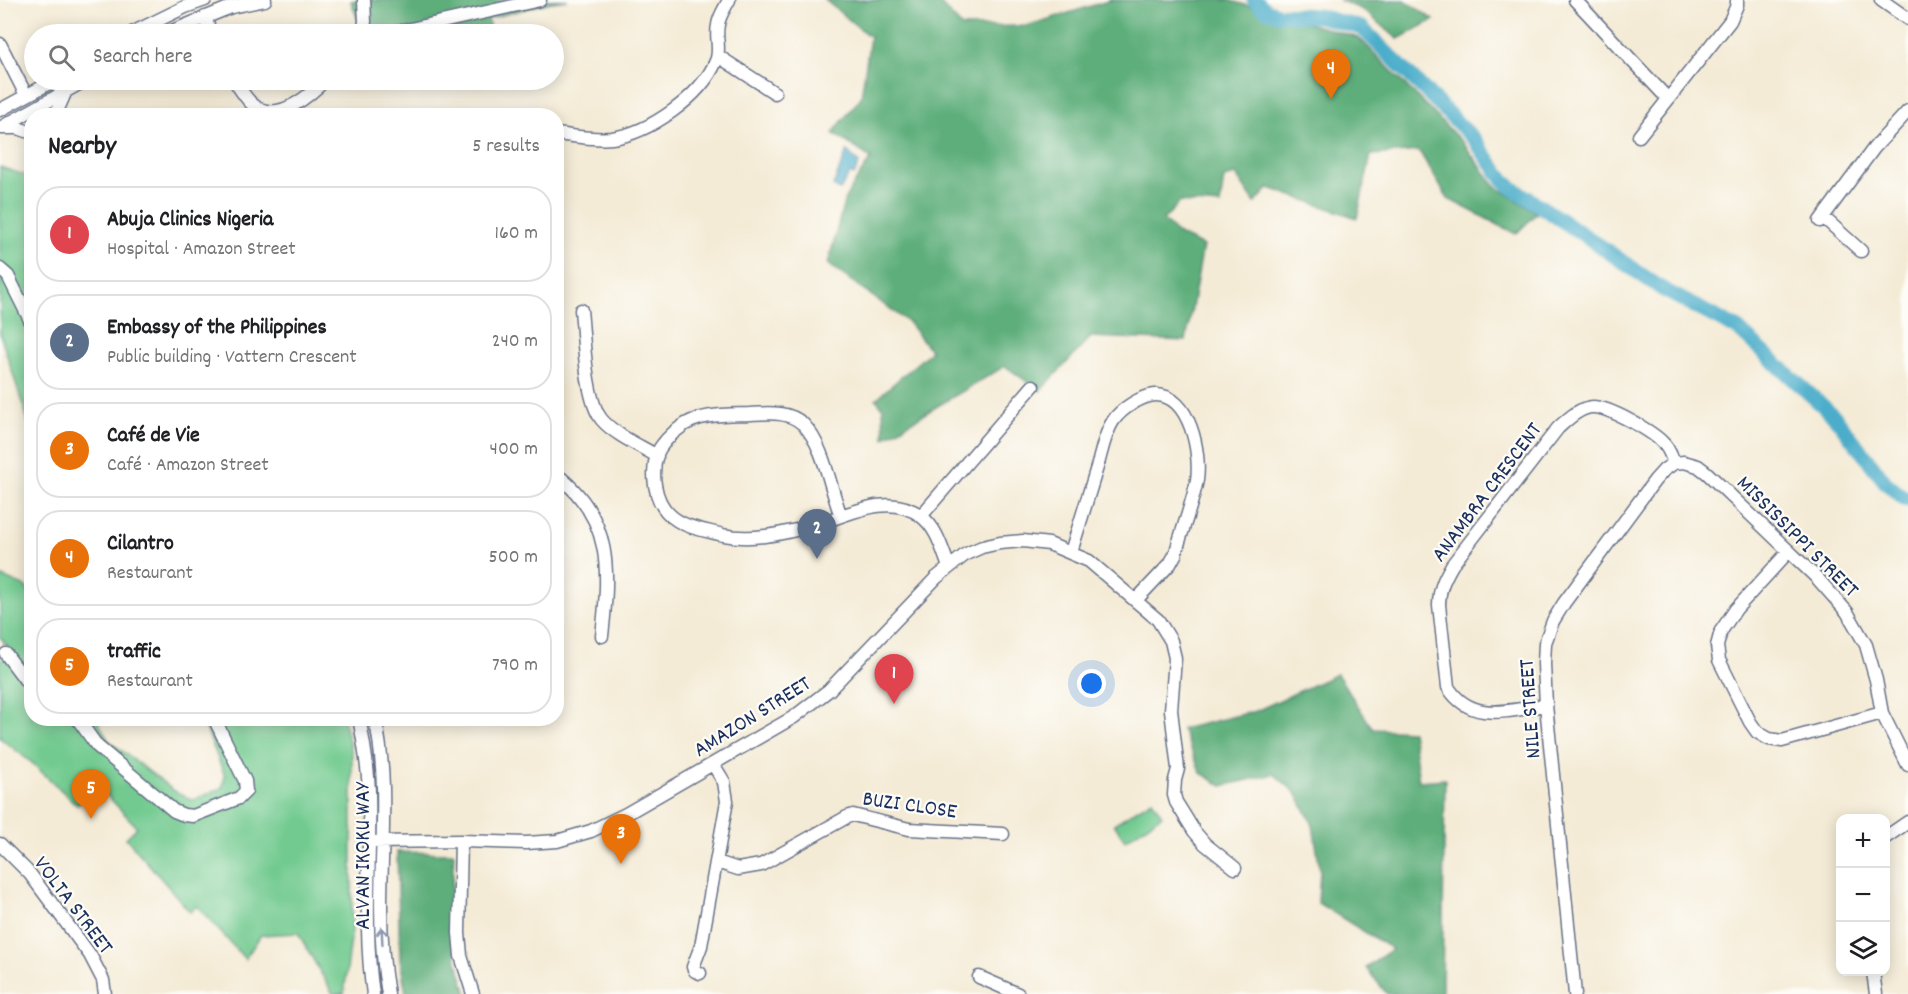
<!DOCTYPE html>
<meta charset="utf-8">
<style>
body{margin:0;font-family:Dekko,sans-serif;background:#f6f6f6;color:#202124}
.controls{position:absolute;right:18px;bottom:18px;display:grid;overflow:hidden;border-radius:12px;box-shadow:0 3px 15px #0003}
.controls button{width:54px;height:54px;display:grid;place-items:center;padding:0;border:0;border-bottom:2px solid #e0e0e0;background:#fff;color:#202124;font:30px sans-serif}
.you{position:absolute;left:1092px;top:684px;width:21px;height:21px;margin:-15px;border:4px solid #fff;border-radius:50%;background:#1a73e8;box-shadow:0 0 0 9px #1a73e833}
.badge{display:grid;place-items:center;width:39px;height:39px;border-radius:50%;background:#ea580c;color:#fff;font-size:20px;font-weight:700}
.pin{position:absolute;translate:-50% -50px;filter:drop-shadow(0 2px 3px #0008)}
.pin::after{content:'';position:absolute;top:32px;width:21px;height:18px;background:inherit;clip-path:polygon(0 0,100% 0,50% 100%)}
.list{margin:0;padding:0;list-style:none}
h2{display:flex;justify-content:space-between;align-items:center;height:78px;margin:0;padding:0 24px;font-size:26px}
h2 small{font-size:20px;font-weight:400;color:#757577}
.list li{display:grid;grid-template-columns:39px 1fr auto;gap:18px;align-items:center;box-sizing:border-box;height:96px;margin:0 12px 12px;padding:0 12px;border:2px solid #e0e0e0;border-radius:24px}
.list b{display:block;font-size:22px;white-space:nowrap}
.list p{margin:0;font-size:20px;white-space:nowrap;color:#757577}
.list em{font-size:20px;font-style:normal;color:#757577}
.icon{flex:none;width:33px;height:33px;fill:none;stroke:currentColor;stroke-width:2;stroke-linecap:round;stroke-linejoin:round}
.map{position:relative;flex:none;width:1908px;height:994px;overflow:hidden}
.search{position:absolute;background:#fff;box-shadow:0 3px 15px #0003;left:24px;top:24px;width:540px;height:66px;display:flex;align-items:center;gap:15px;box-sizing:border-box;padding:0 21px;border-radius:33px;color:#757577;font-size:22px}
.panel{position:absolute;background:#fff;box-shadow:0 3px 15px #0003;left:24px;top:108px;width:540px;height:618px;border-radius:24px}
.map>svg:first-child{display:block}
.green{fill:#72ca90;stroke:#467c77;stroke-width:1.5}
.forest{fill:#5dae7a;stroke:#3c6e6c;stroke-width:1.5}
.water{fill:#4badca;stroke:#336e94;stroke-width:1.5}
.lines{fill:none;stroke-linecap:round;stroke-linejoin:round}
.river{stroke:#4badca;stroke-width:15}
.minor-casing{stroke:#677188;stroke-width:15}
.minor{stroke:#fff;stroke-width:12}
.oneway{stroke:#8d97ae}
.labels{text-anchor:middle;stroke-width:4.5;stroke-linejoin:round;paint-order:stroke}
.street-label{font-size:22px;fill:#1b2f5e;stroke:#fdfcf7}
</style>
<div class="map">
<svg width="1908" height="994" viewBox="0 0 1908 994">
<rect width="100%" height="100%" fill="#fdfcf7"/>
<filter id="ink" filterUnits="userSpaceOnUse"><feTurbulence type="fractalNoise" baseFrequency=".0167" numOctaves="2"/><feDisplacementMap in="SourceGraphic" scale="12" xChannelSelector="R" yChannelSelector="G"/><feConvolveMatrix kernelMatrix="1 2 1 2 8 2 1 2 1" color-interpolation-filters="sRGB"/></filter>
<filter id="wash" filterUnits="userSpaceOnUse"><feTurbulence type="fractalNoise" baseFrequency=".008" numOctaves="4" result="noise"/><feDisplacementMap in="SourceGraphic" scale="24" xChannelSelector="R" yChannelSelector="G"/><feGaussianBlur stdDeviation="1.35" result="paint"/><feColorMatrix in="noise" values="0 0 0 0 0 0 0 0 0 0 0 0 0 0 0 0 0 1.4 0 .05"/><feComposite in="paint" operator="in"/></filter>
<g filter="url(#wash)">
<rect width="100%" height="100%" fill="#f4ebd6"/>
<path class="green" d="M 0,167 L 31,177 L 31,430 L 0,334 Z
M 0,576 L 26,587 L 31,595 L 32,718 L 100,719 L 98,721 L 108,740 L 173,790 L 192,800 L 222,788 L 225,776 L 202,719 L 263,719 L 266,726 L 307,719 L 343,719 L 352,753 L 352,930 L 344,994 L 333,994 L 298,933 L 261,935 L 245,959 L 197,906 L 190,912 L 126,838 L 137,827 L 99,787 L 77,805 L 32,763 L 0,738 L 0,662 L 9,648 L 0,637 Z
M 1152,800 L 1162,815 L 1125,840 L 1114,824 Z"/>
<path class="forest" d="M 358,0 L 568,0 L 551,2 L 488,19 L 491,34 L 363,34 L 351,1 Z
M 825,0 L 937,0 L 962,27 L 1026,26 L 1111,0 L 1228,0 L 1359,38 L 1463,143 L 1495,186 L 1537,213 L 1516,234 L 1448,199 L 1419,151 L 1371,155 L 1357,218 L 1269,188 L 1255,203 L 1236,175 L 1224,178 L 1220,205 L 1180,202 L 1163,220 L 1178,234 L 1203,246 L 1186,341 L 1091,337 L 1040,391 L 1005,366 L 884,438 L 883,408 L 876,399 L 931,351 L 908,322 L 828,264 L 845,198 L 871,158 L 833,133 L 861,97 L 870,37 Z
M 1339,0 L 1405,0 L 1434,20 L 1398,39 L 1363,10 Z
M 1337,674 L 1373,729 L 1412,731 L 1419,781 L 1445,779 L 1442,994 L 1387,994 L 1366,968 L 1392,949 L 1318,903 L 1320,870 L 1313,825 L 1296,793 L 1274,774 L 1222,786 L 1201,773 L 1182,729 L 1256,711 Z
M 397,852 L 454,853 L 450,924 L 456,957 L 467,994 L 406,994 L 400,959 Z"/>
<path class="water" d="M 847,151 L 859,163 L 854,175 L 850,173 L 840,190 L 833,186 Z"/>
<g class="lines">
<path class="river" d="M 1254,0 L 1266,10 L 1278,14 L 1319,16 L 1362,28 L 1474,139 L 1501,177 L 1511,187 L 1590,239 L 1662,289 L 1738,329 L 1835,417 L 1886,483 L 1904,498 L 1908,499"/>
</g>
</g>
<g filter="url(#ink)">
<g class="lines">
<defs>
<path id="minor" d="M 1575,0 L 1668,99
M 1881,0 L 1908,19
M 205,17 L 211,34
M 130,34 L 185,7 L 205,0
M 165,34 L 231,7 L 265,0
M 362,34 L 365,22 L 364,0
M 388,34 L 540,0
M 0,44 L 26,95
M 718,56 L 775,93
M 234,80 C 239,87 244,96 251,103 C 275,126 308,97 325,80
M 0,110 L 55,80
M 55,116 L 65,93
M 0,128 L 86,80
M 2,128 L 18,128 L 32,133
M 556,134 C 574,136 594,140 612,138 C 649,133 701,97 716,61 C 721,50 715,37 718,25 C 719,16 725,8 729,0
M 1639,136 L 1730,21 L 1737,5 L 1737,0
M 1823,217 L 1861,251
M 1820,221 L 1874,148 L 1908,111
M 0,269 L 8,276 L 32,324
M 581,310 C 584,336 585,400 602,420 C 614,434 640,446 657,456
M 556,474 C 614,519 609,572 602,636
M 841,516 C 830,488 824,445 803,424 C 789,411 769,413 751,414 C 729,415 700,413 681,427 C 672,433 661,444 657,454 C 651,473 654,500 669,514 C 683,528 705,530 723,535 C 751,541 781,534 808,527 C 843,518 887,490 921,516 C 937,528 942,549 949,567
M 921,516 L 1033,386
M 1789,551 L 1736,609 L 1721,631 L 1717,646 L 1719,660 L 1750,722 L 1757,732 L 1769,739 L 1782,741 L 1882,713
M 1071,552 C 1080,523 1089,494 1098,464 C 1102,450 1105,433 1113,421 C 1121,409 1141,396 1155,395 C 1190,394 1201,453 1197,480 C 1192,505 1182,530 1175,555 L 1170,564 L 1136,600
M 6,654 L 32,689
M 1546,705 C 1509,710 1471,724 1448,687 L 1439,605 C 1439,589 1444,579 1452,565 L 1558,428 C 1567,420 1580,407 1593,407 C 1609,407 1652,431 1663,443 C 1669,448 1671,456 1674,463
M 77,718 L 97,746 L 174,811 L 184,815 L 193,816 L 239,798 L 246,791 L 245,781 L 214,718
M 359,718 C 364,743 368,767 369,792 C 371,859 363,927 373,994
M 375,718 C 389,781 381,844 381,907 C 381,936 383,966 388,994
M 1886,837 L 1908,822
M 461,841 L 459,933 L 461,956 L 473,994
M 369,842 L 461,841 L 526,843 L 557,841 L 591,831 L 626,814 L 794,717 L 829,690 L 936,578 L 966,554 L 982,547 L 1000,543 L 1023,541 L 1049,544 L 1089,561 L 1158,620 L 1171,641 L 1175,658 L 1171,710 L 1178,769 L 1175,780 L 1174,795 L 1176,802 L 1194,831 L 1205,844 L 1235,868
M 0,844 L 30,874 L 90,955 L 103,980 L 105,994
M 717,862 L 738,869 L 761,865 L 847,817 L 853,815 L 909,829 L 1003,834
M 1873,972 L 1876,994
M 700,973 L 695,971 L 693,967 L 701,946 L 727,801 L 724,782 L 713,764
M 979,977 L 1018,994
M 1575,994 L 1546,705 L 1544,664 L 1545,643 L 1553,621 L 1564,603 L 1655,480 L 1664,470 L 1674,463 L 1684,462 L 1698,466 L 1707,473 L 1817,578 L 1847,612 L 1866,645 L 1876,680 L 1882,713 L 1908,765"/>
</defs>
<use href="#minor" class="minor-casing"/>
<use href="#minor" class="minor"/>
</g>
<defs><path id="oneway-shaft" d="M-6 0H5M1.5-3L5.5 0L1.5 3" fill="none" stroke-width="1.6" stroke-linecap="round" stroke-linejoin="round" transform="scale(1.5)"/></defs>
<use class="oneway" href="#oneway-shaft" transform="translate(382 936) rotate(-93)"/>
</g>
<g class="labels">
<g class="street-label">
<text transform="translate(1485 491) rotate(-53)" y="8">ANAMBRA CRESCENT</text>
<text transform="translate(1799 535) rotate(45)" y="8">MISSISSIPPI STREET</text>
<text transform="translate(1528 709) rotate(-94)" y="8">NILE STREET</text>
<text transform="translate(751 715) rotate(-32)" y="8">AMAZON STREET</text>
<text transform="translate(910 803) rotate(8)" y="8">BUZI CLOSE</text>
<text transform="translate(361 856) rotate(-90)" y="8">ALVAN IKOKU WAY</text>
<text transform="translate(75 904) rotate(53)" y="8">VOLTA STREET</text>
</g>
</g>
</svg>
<div class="controls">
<button>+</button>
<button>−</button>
<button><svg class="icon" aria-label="layers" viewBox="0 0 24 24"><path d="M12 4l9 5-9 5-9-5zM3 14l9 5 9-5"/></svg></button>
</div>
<div class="you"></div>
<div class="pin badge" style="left:894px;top:704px;background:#e0444e">1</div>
<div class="pin badge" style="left:817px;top:559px;background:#5c6f8a">2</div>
<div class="pin badge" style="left:621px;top:864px;background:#e8710a">3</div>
<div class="pin badge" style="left:1331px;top:99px;background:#e8710a">4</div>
<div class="pin badge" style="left:91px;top:819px;background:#e8710a">5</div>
<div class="search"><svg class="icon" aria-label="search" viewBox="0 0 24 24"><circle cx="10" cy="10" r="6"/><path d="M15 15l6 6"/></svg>Search here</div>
<section class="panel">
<h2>Nearby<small>5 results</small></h2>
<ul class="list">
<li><span class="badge" style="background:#e0444e">1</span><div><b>Abuja Clinics Nigeria</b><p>Hospital · Amazon Street</p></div><em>160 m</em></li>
<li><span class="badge" style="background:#5c6f8a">2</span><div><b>Embassy of the Philippines</b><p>Public building · Vattern Crescent</p></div><em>240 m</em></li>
<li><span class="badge" style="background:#e8710a">3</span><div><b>Café de Vie</b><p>Café · Amazon Street</p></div><em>400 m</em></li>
<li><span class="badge" style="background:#e8710a">4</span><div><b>Cilantro</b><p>Restaurant</p></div><em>500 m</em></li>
<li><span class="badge" style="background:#e8710a">5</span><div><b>traffic</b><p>Restaurant</p></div><em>790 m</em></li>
</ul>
</section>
</div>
